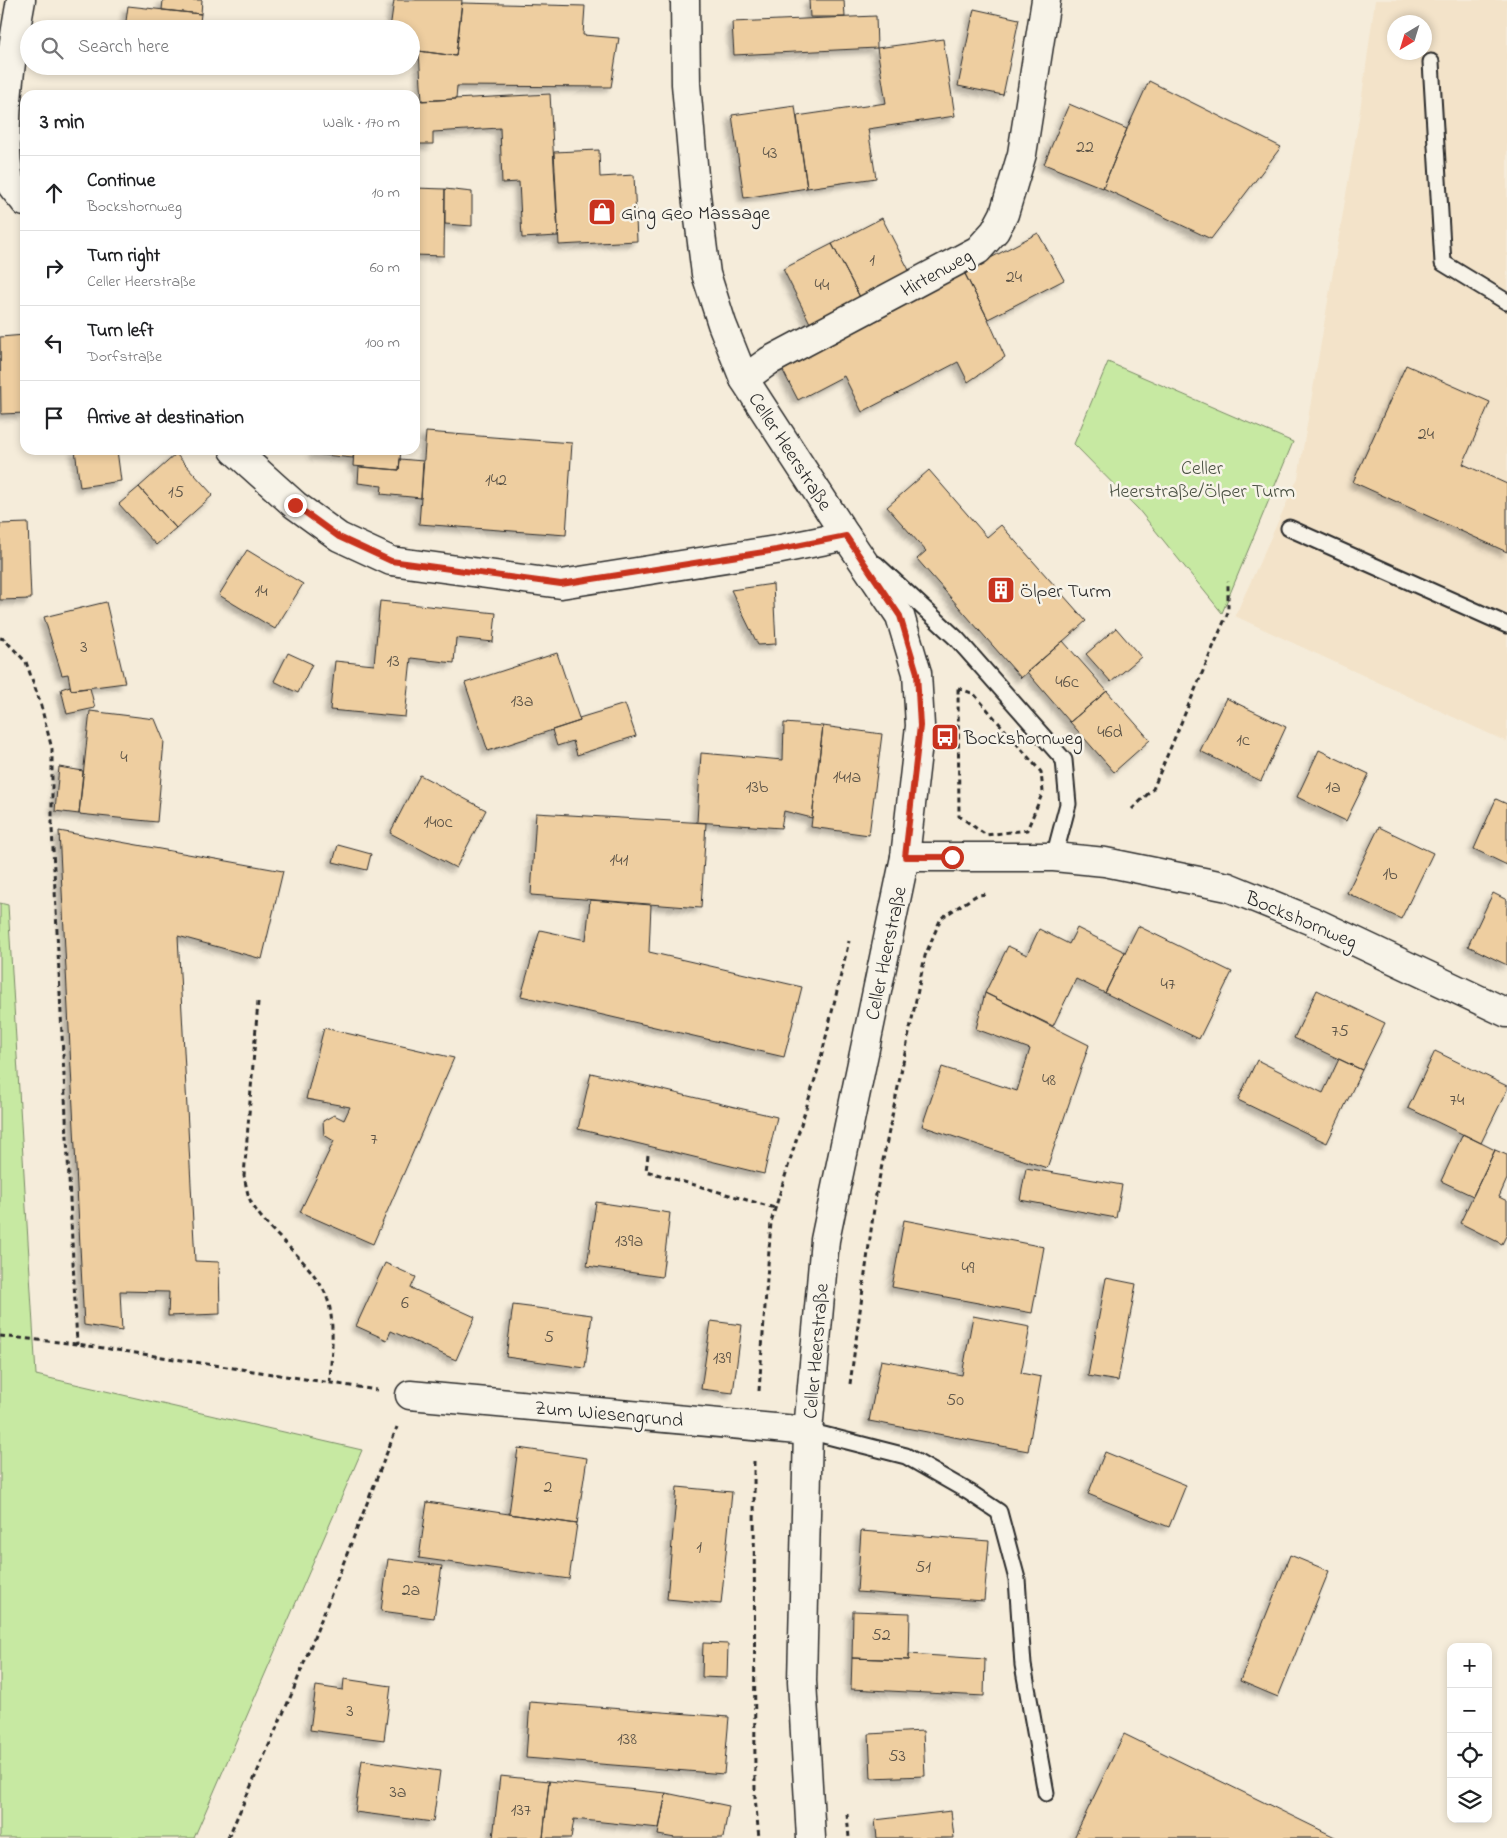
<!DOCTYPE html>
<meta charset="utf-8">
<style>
body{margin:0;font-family:"Indie Flower",sans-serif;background:#f6f6f6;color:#202124}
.controls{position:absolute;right:15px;bottom:15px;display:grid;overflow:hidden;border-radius:10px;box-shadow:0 2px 8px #0003}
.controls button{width:45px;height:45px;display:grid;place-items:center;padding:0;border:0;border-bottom:1px solid #e0e0e0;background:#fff;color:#202124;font:25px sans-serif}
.compass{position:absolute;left:1387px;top:15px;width:45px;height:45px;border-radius:50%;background:#fff;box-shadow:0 2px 8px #0003;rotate:218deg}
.stop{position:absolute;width:15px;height:15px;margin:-11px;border:4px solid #c8321e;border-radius:50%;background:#fff}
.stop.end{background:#c8321e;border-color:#fff;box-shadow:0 1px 5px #0008}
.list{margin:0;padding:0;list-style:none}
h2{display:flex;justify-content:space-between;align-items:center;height:65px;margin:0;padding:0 20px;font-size:21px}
h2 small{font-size:16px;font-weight:400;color:#757577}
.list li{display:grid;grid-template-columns:32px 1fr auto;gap:15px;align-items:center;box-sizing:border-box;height:75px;padding:0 20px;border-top:1px solid #e0e0e0}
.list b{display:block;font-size:19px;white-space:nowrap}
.list p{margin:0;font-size:16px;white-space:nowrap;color:#757577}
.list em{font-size:16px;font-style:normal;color:#757577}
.icon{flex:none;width:28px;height:28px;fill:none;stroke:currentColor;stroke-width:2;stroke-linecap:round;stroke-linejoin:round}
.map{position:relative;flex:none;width:1507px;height:1838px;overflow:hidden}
.search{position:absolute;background:#fff;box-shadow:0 2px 8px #0003;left:20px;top:20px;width:400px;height:55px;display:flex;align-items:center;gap:12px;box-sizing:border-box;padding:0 18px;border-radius:28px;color:#757577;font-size:19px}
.panel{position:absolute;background:#fff;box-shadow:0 2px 8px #0003;left:20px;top:90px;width:400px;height:365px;border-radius:15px}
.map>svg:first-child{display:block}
.built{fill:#f3e3c9;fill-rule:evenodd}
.green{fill:#c7e9a2;stroke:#798a66}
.building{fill:#eecea0;stroke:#2b2b2b;filter:url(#shadow)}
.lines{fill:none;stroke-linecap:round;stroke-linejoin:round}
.service-casing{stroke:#2b2b2b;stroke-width:19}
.minor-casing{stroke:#2b2b2b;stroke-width:31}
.secondary-casing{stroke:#2b2b2b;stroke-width:31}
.path{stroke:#2b2b2b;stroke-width:3;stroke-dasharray:5 4;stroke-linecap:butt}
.service{stroke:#f7f3e8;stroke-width:15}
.minor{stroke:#f7f3e8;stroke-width:28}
.secondary{stroke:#f7f3e8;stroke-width:28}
.route{stroke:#c8321e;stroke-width:6}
.labels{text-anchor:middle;stroke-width:5;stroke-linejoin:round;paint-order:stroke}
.number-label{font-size:18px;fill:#5c5448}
.poi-label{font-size:20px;fill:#2b2b2b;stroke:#f7f3e8;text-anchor:start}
.street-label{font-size:20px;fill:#2b2b2b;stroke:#f7f3e8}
.park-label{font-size:20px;fill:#4a5143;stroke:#f7f3e8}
</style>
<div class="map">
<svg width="1507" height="1838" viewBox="0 0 1507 1838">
<defs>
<filter id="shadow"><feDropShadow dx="-4.5" dy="4.5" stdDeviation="2.5" flood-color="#0004"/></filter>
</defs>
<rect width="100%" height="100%" fill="#f5ecda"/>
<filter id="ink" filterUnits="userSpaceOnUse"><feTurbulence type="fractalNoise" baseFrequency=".02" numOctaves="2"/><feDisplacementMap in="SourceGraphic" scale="10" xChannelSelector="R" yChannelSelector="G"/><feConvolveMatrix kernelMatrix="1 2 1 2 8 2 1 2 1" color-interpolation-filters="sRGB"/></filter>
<g filter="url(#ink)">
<path class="built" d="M 1375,0 L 1507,0 L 1507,742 L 1235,616 L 1298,478 L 1359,118 ZM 1394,22 L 1424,22 L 1424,52 L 1394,52 Z"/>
<path class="green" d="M 1108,362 L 1293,442 L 1222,613 L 1138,509 L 1074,444 Z
M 0,903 L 8,905 L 36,1375 L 362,1450 L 194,1838 L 0,1838 Z"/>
<path class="building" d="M 163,0 L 202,0 L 201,14 L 162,10 Z
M 394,0 L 462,0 L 456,56 L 411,50 L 411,29 L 390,29 Z
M 809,0 L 844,0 L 845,17 L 810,17 Z
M 462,3 L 585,6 L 583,35 L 619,38 L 611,87 L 457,86 L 456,99 L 422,101 L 419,51 L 456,56 Z
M 128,6 L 201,14 L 199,29 L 125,29 Z
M 974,9 L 1019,19 L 1003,95 L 958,86 Z
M 876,16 L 877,48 L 734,55 L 732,22 Z
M 943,39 L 955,116 L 868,129 L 876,178 L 807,188 L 797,116 L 886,103 L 877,48 Z
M 1149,81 L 1281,147 L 1211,239 L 1103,188 L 1127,129 Z
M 550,94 L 558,236 L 522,238 L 519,182 L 502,183 L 500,128 L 433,132 L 433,144 L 415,144 L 415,101 Z
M 1069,104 L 1127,129 L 1103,188 L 1044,164 Z
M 795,106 L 807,188 L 744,198 L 732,115 Z
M 599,150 L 600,177 L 634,175 L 637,241 L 559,245 L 554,152 Z
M 415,164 L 417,164 L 416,188 L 415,188 Z
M 415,188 L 445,189 L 444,256 L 415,255 Z
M 445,189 L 472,192 L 472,226 L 445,224 Z
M 882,218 L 911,274 L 861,299 L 832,244 Z
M 1038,233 L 1064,280 L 988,319 L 964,272 Z
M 832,244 L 861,299 L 811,325 L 783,269 Z
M 964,272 L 988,319 L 1005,357 L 968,382 L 958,362 L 862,412 L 844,376 L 798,400 L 781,367 Z
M 25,335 L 25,413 L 1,414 L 0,337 Z
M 1406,365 L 1490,402 L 1463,464 L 1507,484 L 1507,552 L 1353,482 Z
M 426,432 L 572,443 L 566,535 L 419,524 Z
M 75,450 L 117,450 L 121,481 L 80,487 Z
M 314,450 L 354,450 L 353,458 L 314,454 Z
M 354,450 L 401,450 L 399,470 L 353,466 Z
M 176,454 L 213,495 L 176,528 L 139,487 Z
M 400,459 L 423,461 L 421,498 L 381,494 L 382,486 L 358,483 L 359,467 L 399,470 Z
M 929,470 L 987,537 L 1001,525 L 1086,621 L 1021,678 L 917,559 L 926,551 L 887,507 Z
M 139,487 L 176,528 L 156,545 L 119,504 Z
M 28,523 L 31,599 L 0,600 L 0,524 Z
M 247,550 L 303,584 L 275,629 L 219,595 Z
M 773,584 L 776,644 L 758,645 L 731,590 Z
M 380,601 L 496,613 L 493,642 L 456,638 L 454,663 L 411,658 L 405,717 L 330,710 L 335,661 L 374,665 Z
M 106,602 L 125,683 L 71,690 L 68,674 L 62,675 L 44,617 Z
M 1116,628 L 1141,657 L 1111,682 L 1086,654 Z
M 1063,641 L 1107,691 L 1070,722 L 1027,672 Z
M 288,653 L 312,664 L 298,693 L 274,681 Z
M 557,653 L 580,721 L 488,751 L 465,683 Z
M 70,686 L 71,690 L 90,688 L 95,708 L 67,714 L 61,689 Z
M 1107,691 L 1150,740 L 1114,772 L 1070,722 Z
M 1226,698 L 1286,727 L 1261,781 L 1200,751 Z
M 625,704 L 636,736 L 577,755 L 573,741 L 557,746 L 552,730 L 580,721 L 579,718 Z
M 90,711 L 155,719 L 164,741 L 157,822 L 79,814 Z
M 784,723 L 823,726 L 812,818 L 784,811 L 781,828 L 697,822 L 701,753 L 783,760 Z
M 823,726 L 882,734 L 869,835 L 811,827 Z
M 1319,750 L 1369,774 L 1346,821 L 1297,797 Z
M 59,767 L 83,771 L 79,814 L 55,811 Z
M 420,775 L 486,810 L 456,868 L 390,833 Z
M 1496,799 L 1507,804 L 1507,865 L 1474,849 Z
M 536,813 L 706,823 L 701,908 L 531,895 Z
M 1379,827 L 1433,853 L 1401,919 L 1347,893 Z
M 59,831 L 283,871 L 262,959 L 178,936 L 195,1261 L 219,1262 L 220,1314 L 168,1316 L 169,1292 L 120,1291 L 122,1331 L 84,1325 Z
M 338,845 L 371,854 L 367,870 L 333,862 Z
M 1493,893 L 1507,900 L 1507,965 L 1468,946 Z
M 590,900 L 651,905 L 649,952 L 802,987 L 784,1057 L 521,996 L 540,930 L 586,940 Z
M 1138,926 L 1232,972 L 1199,1039 L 1105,993 Z
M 1077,928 L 1125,952 L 1105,993 L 1076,979 L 1053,1026 L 985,993 L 1008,946 L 1027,955 L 1039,929 L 1069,944 Z
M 1317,990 L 1385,1023 L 1362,1070 L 1294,1038 Z
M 985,993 L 1089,1045 L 1047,1168 L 922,1126 L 942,1067 L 1017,1091 L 1030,1049 L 976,1029 Z
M 324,1028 L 454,1058 L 373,1244 L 300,1212 L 334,1141 L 324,1135 L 323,1121 L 334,1115 L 344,1120 L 350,1107 L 306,1099 Z
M 1435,1051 L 1507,1086 L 1507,1090 L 1481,1143 L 1408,1108 Z
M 1339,1059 L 1362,1070 L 1327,1143 L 1238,1100 L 1257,1060 L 1323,1093 Z
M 591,1073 L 777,1117 L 764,1174 L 578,1129 Z
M 1463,1134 L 1495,1150 L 1473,1196 L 1441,1181 Z
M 1495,1150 L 1507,1155 L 1507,1179 L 1499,1197 L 1507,1201 L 1507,1234 L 1502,1244 L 1460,1223 Z
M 1026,1168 L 1122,1185 L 1116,1218 L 1020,1200 Z
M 596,1202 L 670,1213 L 662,1277 L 587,1266 Z
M 904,1220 L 1044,1247 L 1032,1313 L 892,1287 Z
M 385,1263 L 416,1277 L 411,1288 L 475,1317 L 456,1360 L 391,1331 L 387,1340 L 356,1326 Z
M 1106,1278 L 1136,1284 L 1118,1381 L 1088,1376 Z
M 513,1305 L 592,1315 L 585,1368 L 506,1357 Z
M 973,1316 L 1030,1327 L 1021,1373 L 1041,1377 L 1028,1451 L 869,1421 L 881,1360 L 962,1375 Z
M 711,1321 L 742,1325 L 733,1393 L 701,1389 Z
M 518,1448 L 587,1458 L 577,1524 L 509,1514 Z
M 1105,1452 L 1186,1485 L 1169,1527 L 1088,1494 Z
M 677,1487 L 732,1492 L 721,1604 L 667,1599 Z
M 427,1502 L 577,1524 L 569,1579 L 419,1558 Z
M 861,1531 L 989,1541 L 984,1601 L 857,1592 Z
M 1290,1555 L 1329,1571 L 1278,1697 L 1240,1681 Z
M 388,1559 L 442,1566 L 434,1618 L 381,1611 Z
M 853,1611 L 910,1613 L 909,1660 L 852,1658 Z
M 703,1643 L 728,1644 L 727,1678 L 702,1677 Z
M 909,1654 L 985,1659 L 984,1696 L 851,1689 L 852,1658 L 909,1660 Z
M 344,1679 L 391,1686 L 384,1740 L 310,1730 L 316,1686 L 343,1690 Z
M 530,1702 L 729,1717 L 724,1774 L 526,1758 Z
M 923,1731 L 925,1776 L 871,1778 L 869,1734 Z
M 1124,1734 L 1337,1838 L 1074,1838 Z
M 362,1760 L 440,1771 L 433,1822 L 355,1812 Z
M 500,1776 L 549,1781 L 543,1838 L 493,1838 Z
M 549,1781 L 666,1793 L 659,1828 L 574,1819 L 571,1838 L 543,1838 Z
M 666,1793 L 729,1806 L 723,1838 L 675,1838 L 658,1835 Z
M 951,1811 L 954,1838 L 877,1838 L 875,1820 Z"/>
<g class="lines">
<defs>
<path id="service" d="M 1431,62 L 1443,263 L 1507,302
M 1289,528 L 1507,625
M 876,564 L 957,639 L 1064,760 L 1068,804 L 1054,857
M 808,1431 L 906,1456 L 969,1492 L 999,1512 L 1017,1579 L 1023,1665 L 1046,1793"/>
<path id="minor" d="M 21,0 C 11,55 0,127 9,181 C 12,188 20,195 25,202
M 744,379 L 769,361 L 978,250 L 995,231 L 1004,214 L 1022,154 L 1046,0
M 234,450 L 295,505 L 339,537 L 391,561 L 561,584 L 776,550 L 846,536
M 905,857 L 1054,857 L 1105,862 L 1228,887 L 1312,921 L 1507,1013
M 410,1395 L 808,1431"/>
<path id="secondary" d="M 685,0 L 686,84 L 695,187 L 706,274 L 722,324 L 744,379 L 846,536 L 900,616 L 917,673 L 920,726 L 905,857 L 825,1240 L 808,1431 L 802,1681 L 811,1838"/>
</defs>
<use href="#service" class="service-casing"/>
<use href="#minor" class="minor-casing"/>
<use href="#secondary" class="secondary-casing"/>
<path class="path" d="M 0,638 L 4,639 L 26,662 L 40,702 L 52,749 L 52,828 L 77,1344
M 958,688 L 974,694 L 1041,772 L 1043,792 L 1027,830 L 986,835 L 959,816 Z
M 1132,809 L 1153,789 L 1228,612 L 1228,581
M 258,1002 L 244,1176 C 246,1184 247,1194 251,1202 C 270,1236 309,1258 326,1295 C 336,1319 331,1356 330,1382
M 648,1155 L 646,1171 L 775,1208
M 0,1336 L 77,1344 L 377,1390
M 850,1384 L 876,1194 L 925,956 L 941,918 L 977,895 L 987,894
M 759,1391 L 771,1222 L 819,1066 L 849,941
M 754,1461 L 755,1797 L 759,1838
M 847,1814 L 849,1838
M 228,1838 L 293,1691 L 397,1427"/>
<use href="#service" class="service"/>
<use href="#minor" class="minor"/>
<use href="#secondary" class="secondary"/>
</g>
</g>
<g class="lines" filter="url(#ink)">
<path class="route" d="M 295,505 L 339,537 L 391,561 L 561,584 L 776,550 L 846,536 L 900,616 L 917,673 L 920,726 L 905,857 L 952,857"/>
</g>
<defs>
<symbol id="shop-square" viewBox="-11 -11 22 22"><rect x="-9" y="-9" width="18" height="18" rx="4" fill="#c8321e" stroke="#f7f3e8"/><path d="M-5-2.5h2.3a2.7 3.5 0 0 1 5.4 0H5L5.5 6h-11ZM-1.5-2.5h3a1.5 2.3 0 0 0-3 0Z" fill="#fff"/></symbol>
<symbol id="building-square" viewBox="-11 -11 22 22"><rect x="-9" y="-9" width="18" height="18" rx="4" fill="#c8321e" stroke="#f7f3e8"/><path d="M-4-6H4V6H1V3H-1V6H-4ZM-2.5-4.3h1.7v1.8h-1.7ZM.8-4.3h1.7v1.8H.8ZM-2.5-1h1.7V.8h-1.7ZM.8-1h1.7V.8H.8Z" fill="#fff"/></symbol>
<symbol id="bus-square" viewBox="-11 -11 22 22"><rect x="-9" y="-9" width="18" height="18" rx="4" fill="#c8321e" stroke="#f7f3e8"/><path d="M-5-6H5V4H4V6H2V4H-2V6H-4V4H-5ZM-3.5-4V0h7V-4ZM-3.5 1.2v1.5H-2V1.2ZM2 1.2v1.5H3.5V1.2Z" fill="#fff"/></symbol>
</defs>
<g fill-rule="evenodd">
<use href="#shop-square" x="586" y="196" width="32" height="32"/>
<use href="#building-square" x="985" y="574" width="32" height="32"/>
<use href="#bus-square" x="929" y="721" width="32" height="32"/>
</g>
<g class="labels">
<g class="number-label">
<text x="1085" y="152">22</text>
<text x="770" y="158">43</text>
<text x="872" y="265">1</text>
<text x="1014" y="282">24</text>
<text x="822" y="290">44</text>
<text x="1426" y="439">24</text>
<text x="496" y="485">142</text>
<text x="176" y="497">15</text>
<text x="261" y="596">14</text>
<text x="84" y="652">3</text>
<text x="393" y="666">13</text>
<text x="1067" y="687">46c</text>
<text x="522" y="706">13a</text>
<text x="1110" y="737">46d</text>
<text x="1243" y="745">1c</text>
<text x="124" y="762">4</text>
<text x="847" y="782">141a</text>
<text x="757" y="792">13b</text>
<text x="1333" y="792">1a</text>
<text x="438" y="827">140c</text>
<text x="619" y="865">141</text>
<text x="1390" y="879">1b</text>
<text x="1168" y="989">47</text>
<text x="1340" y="1036">75</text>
<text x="1049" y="1085">48</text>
<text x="1457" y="1105">74</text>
<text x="374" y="1144">7</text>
<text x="629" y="1246">139a</text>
<text x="968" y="1273">49</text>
<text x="405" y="1308">6</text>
<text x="549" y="1342">5</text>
<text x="722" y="1363">139</text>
<text x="955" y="1405">50</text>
<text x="548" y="1492">2</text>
<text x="699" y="1552">1</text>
<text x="923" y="1572">51</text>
<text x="411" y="1595">2a</text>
<text x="881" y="1640">52</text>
<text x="350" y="1716">3</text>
<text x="627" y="1744">138</text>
<text x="897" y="1761">53</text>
<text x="398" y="1797">3a</text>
<text x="521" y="1815">137</text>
</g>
<g class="poi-label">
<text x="621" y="219">Ging Geo Massage</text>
<text x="1020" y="597">Ölper Turm</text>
<text x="964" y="744">Bockshornweg</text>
</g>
<g class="street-label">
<text transform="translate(936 272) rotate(-29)" y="7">Hirtenweg</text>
<text transform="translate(791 451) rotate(57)" y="7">Celler Heerstraße</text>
<text transform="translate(1302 919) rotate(23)" y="7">Bockshornweg</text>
<text transform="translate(885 953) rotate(-78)" y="7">Celler Heerstraße</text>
<text transform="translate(815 1351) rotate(-85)" y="7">Celler Heerstraße</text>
<text transform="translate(609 1413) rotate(5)" y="7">Zum Wiesengrund</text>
</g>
<g class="park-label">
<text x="1202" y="474">Celler<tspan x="1202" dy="23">Heerstraße/Ölper Turm</tspan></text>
</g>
</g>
</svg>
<div class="controls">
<button>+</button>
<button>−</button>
<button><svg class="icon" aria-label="locate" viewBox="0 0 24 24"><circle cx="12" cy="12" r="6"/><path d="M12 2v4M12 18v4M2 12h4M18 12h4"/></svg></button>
<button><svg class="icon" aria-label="layers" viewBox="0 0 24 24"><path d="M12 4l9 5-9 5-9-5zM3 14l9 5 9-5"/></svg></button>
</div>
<svg class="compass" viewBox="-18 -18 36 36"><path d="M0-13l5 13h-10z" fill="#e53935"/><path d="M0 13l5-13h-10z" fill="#757577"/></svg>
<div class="stop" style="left:952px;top:857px"></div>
<div class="stop end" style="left:295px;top:505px"></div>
<div class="search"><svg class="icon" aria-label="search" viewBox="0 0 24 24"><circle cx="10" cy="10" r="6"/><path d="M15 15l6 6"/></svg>Search here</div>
<section class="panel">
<h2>3 min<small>Walk · 170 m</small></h2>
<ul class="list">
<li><svg class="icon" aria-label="ahead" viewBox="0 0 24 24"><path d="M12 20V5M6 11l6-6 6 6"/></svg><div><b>Continue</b><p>Bockshornweg</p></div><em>10 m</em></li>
<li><svg class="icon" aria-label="right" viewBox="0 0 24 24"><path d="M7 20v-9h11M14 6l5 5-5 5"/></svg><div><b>Turn right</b><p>Celler Heerstraße</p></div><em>60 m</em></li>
<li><svg class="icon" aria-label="left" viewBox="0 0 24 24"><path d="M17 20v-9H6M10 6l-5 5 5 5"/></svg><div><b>Turn left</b><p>Dorfstraße</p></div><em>100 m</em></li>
<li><svg class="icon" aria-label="arrive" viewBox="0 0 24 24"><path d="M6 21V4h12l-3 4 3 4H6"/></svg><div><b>Arrive at destination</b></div></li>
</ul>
</section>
</div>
